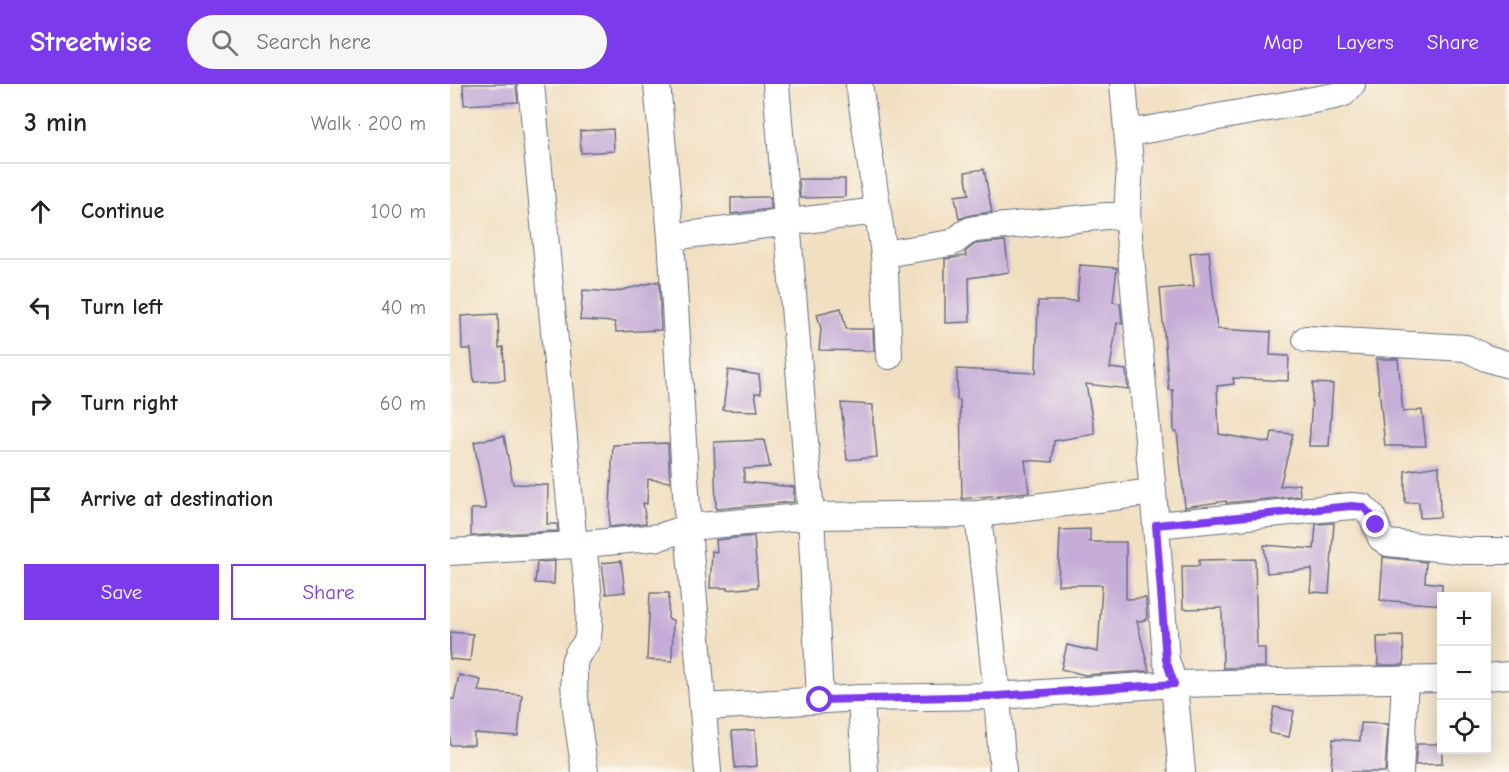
<!DOCTYPE html>
<meta charset="utf-8">
<style>
body{margin:0;font-family:"Comic Neue",sans-serif;background:#f6f6f6;color:#222}
.controls{position:absolute;right:18px;bottom:18px;display:grid;overflow:hidden;border-radius:0px;box-shadow:0 3px 15px #0003}
.controls button{width:54px;height:54px;display:grid;place-items:center;padding:0;border:0;border-bottom:2px solid #e0e0e0;background:#fff;color:#222;font:30px sans-serif}
.stop{position:absolute;width:18px;height:18px;margin:-14px;border:4px solid #7c3aed;border-radius:50%;background:#fff}
.stop.end{background:#7c3aed;border-color:#fff;box-shadow:0 2px 6px #0008}
.list{margin:0;padding:0;list-style:none}
h2{display:flex;justify-content:space-between;align-items:center;height:78px;margin:0;padding:0 24px;font-size:26px}
h2 small{font-size:20px;font-weight:400;color:#767676}
.list li{display:grid;grid-template-columns:39px 1fr auto;gap:18px;align-items:center;box-sizing:border-box;height:96px;padding:0 24px;border-top:2px solid #e0e0e0}
.list b{display:block;font-size:22px;white-space:nowrap}
.list em{font-size:20px;font-style:normal;color:#767676}
.actions{display:flex;gap:12px;padding:18px 24px}
.actions a{flex:1;padding:14px 0;border:2px solid #7c3aed;border-radius:0px;text-align:center;font-size:21px;color:#7c3aed}
.actions .main{background:#7c3aed;color:#fff}
.icon{flex:none;width:33px;height:33px;fill:none;stroke:currentColor;stroke-width:2;stroke-linecap:round;stroke-linejoin:round}
.map{position:relative;flex:none;width:1059px;height:688px;overflow:hidden}
header{display:flex;align-items:center;gap:36px;box-sizing:border-box;height:84px;padding:0 30px;background:#7c3aed;color:#fff}
header strong{font-size:28px}
nav{display:flex;gap:33px;margin-inline-start:auto;font-size:21px}
.search{width:420px;height:54px;background:#f6f6f6;display:flex;align-items:center;gap:15px;box-sizing:border-box;padding:0 21px;border-radius:33px;color:#767676;font-size:22px}
main{display:flex}
aside{flex:1;background:#fff}
.map>svg:first-child{display:block}
.building{fill:#c4acd7}
.lines{fill:none;stroke-linecap:round;stroke-linejoin:round}
.street-casing{stroke:#666d81;stroke-width:28}
.street{stroke:#fff;stroke-width:26}
.route{stroke:#7c3aed;stroke-width:8}
</style>
<header>
<strong>Streetwise</strong>
<div class="search"><svg class="icon" aria-label="search" viewBox="0 0 24 24"><circle cx="10" cy="10" r="6"/><path d="M15 15l6 6"/></svg>Search here</div>
<nav><a>Map</a><a>Layers</a><a>Share</a></nav>
</header>
<main>
<aside>
<h2>3 min<small>Walk · 200 m</small></h2>
<ul class="list">
<li><svg class="icon" aria-label="ahead" viewBox="0 0 24 24"><path d="M12 20V5M6 11l6-6 6 6"/></svg><div><b>Continue</b></div><em>100 m</em></li>
<li><svg class="icon" aria-label="left" viewBox="0 0 24 24"><path d="M17 20v-9H6M10 6l-5 5 5 5"/></svg><div><b>Turn left</b></div><em>40 m</em></li>
<li><svg class="icon" aria-label="right" viewBox="0 0 24 24"><path d="M7 20v-9h11M14 6l5 5-5 5"/></svg><div><b>Turn right</b></div><em>60 m</em></li>
<li><svg class="icon" aria-label="arrive" viewBox="0 0 24 24"><path d="M6 21V4h12l-3 4 3 4H6"/></svg><div><b>Arrive at destination</b></div></li>
</ul>
<div class="actions"><a class="main">Save</a><a>Share</a></div>
</aside>
<div class="map">
<svg width="1059" height="688" viewBox="0 0 1059 688">
<rect width="100%" height="100%" fill="#fbf7ec"/>
<filter id="ink" filterUnits="userSpaceOnUse"><feTurbulence type="fractalNoise" baseFrequency=".0167" numOctaves="2"/><feDisplacementMap in="SourceGraphic" scale="12" xChannelSelector="R" yChannelSelector="G"/><feConvolveMatrix kernelMatrix="1 2 1 2 8 2 1 2 1" color-interpolation-filters="sRGB"/></filter>
<filter id="wash" filterUnits="userSpaceOnUse"><feTurbulence type="fractalNoise" baseFrequency=".008" numOctaves="4" result="noise"/><feDisplacementMap in="SourceGraphic" scale="24" xChannelSelector="R" yChannelSelector="G"/><feGaussianBlur stdDeviation="1.35" result="paint"/><feColorMatrix in="noise" values="0 0 0 0 0 0 0 0 0 0 0 0 0 0 0 0 0 1.4 0 .05"/><feComposite in="paint" operator="in"/></filter>
<g filter="url(#wash)">
<rect width="100%" height="100%" fill="#f1dfc1"/>
<g id="blocks">
<path class="building" d="M 13,0 L 66,0 L 68,18 L 14,21 Z
M 163,45 L 164,67 L 131,69 L 130,47 Z
M 534,85 L 542,128 L 521,131 L 509,135 L 505,112 L 519,110 L 515,88 Z
M 349,95 L 395,95 L 395,113 L 350,114 Z
M 308,113 L 320,113 L 321,125 L 281,130 L 281,114 Z
M 555,157 L 559,188 L 519,194 L 520,238 L 495,239 L 495,175 L 516,172 L 515,168 L 525,160 Z
M 759,167 L 767,245 L 821,248 L 820,271 L 839,272 L 838,297 L 783,294 L 784,300 L 767,302 L 769,350 L 820,359 L 822,348 L 843,350 L 830,402 L 849,400 L 850,412 L 776,419 L 776,417 L 735,423 L 727,348 L 724,348 L 723,306 L 719,306 L 710,205 L 744,202 L 740,169 Z
M 630,181 L 667,184 L 663,218 L 670,219 L 672,239 L 667,239 L 660,284 L 676,286 L 678,305 L 636,300 L 645,350 L 604,357 L 602,378 L 575,376 L 579,408 L 512,415 L 510,316 L 507,316 L 507,285 L 586,289 L 588,217 L 627,217 Z
M 209,197 L 211,246 L 166,248 L 165,238 L 130,236 L 133,206 L 164,208 Z
M 391,224 L 396,245 L 423,245 L 424,267 L 369,266 L 371,245 L 367,230 Z
M 48,230 L 49,264 L 53,263 L 55,296 L 24,298 L 21,265 L 12,265 L 11,232 Z
M 926,275 L 948,275 L 953,328 L 972,326 L 976,362 L 935,362 Z
M 278,286 L 309,291 L 311,309 L 305,309 L 308,327 L 273,326 Z
M 863,299 L 883,300 L 879,362 L 859,362 Z
M 391,319 L 423,321 L 423,341 L 424,341 L 427,373 L 397,376 Z
M 54,352 L 63,400 L 98,401 L 97,440 L 107,440 L 108,447 L 21,452 L 21,425 L 36,425 L 24,358 Z
M 314,356 L 320,383 L 294,385 L 294,398 L 344,403 L 344,418 L 266,425 L 264,358 Z
M 218,359 L 220,398 L 198,395 L 197,420 L 193,419 L 196,439 L 159,443 L 163,361 Z
M 989,382 L 990,433 L 970,434 L 969,418 L 955,419 L 955,387 Z
M 884,439 L 879,509 L 860,508 L 862,485 L 817,489 L 814,461 L 864,465 L 866,440 Z
M 640,445 L 640,458 L 676,458 L 676,515 L 696,514 L 697,536 L 687,537 L 699,587 L 635,591 L 611,585 L 617,561 L 648,568 L 652,501 L 608,501 L 610,446 Z
M 304,452 L 308,503 L 277,506 L 277,504 L 260,504 L 262,467 L 267,468 L 266,456 Z
M 933,473 L 976,478 L 975,498 L 992,500 L 992,521 L 930,516 Z
M 805,475 L 807,564 L 815,564 L 815,583 L 773,584 L 772,524 L 733,525 L 732,482 L 749,482 L 749,476 Z
M 105,477 L 104,500 L 85,499 L 87,478 Z
M 171,477 L 175,508 L 156,510 L 152,479 Z
M 200,509 L 219,509 L 218,535 L 223,536 L 222,577 L 197,576 Z
M 0,548 L 23,550 L 20,577 L 0,575 Z
M 953,552 L 954,581 L 928,581 L 927,553 Z
M 9,591 L 31,596 L 28,607 L 72,611 L 68,652 L 24,649 L 24,661 L 0,661 L 0,615 L 4,615 Z
M 824,623 L 844,627 L 839,653 L 819,649 Z
M 911,639 L 938,640 L 935,688 L 881,688 L 883,655 L 910,657 Z
M 305,646 L 307,682 L 285,684 L 282,647 Z
M 967,660 L 992,660 L 992,680 L 965,681 Z"/>
</g>
</g>
<g filter="url(#ink)">
<use href="#blocks" fill-opacity="0" stroke="#666d81" stroke-width="1.5"/>
<g class="lines">
<defs>
<path id="street" d="M 81,0 L 124,461
M 207,0 L 221,153 L 238,443 L 258,688
M 326,0 L 361,432 L 370,616
M 409,0 L 434,170 L 439,272
M 673,0 L 680,80 L 677,130 L 706,441 L 716,576 L 724,600 L 732,688
M 679,49 L 885,12 L 894,9 L 902,0
M 221,153 L 427,127
M 434,170 L 501,159 C 511,155 511,148 525,145 L 677,130
M 856,255 L 1016,264 L 1036,274 L 1059,281
M 528,430 L 547,612 L 553,688
M 706,441 L 901,422 L 913,423 L 922,432 L 931,454 L 938,459 L 1018,467 L 1059,467
M 133,460 C 136,491 142,522 138,553 C 136,565 125,567 124,581 C 123,618 130,652 135,688
M 0,468 L 124,461 L 210,453 L 238,443 L 361,432 L 528,430 L 703,408
M 1036,593 L 1059,591
M 411,614 L 415,688
M 254,623 L 411,614 L 547,612 L 724,600 L 992,595
M 950,688 L 955,596"/>
</defs>
<use href="#street" class="street-casing"/>
<use href="#street" class="street"/>
</g>
</g>
<g class="lines" filter="url(#ink)">
<path class="route" d="M 370,616 L 547,612 L 724,600 L 716,576 L 706,441 L 901,422 L 913,423 L 922,432 L 926,441"/>
</g>
</svg>
<div class="controls">
<button>+</button>
<button>−</button>
<button><svg class="icon" aria-label="locate" viewBox="0 0 24 24"><circle cx="12" cy="12" r="6"/><path d="M12 2v4M12 18v4M2 12h4M18 12h4"/></svg></button>
</div>
<div class="stop" style="left:370px;top:616px"></div>
<div class="stop end" style="left:926px;top:441px"></div>
</div>
</main>
